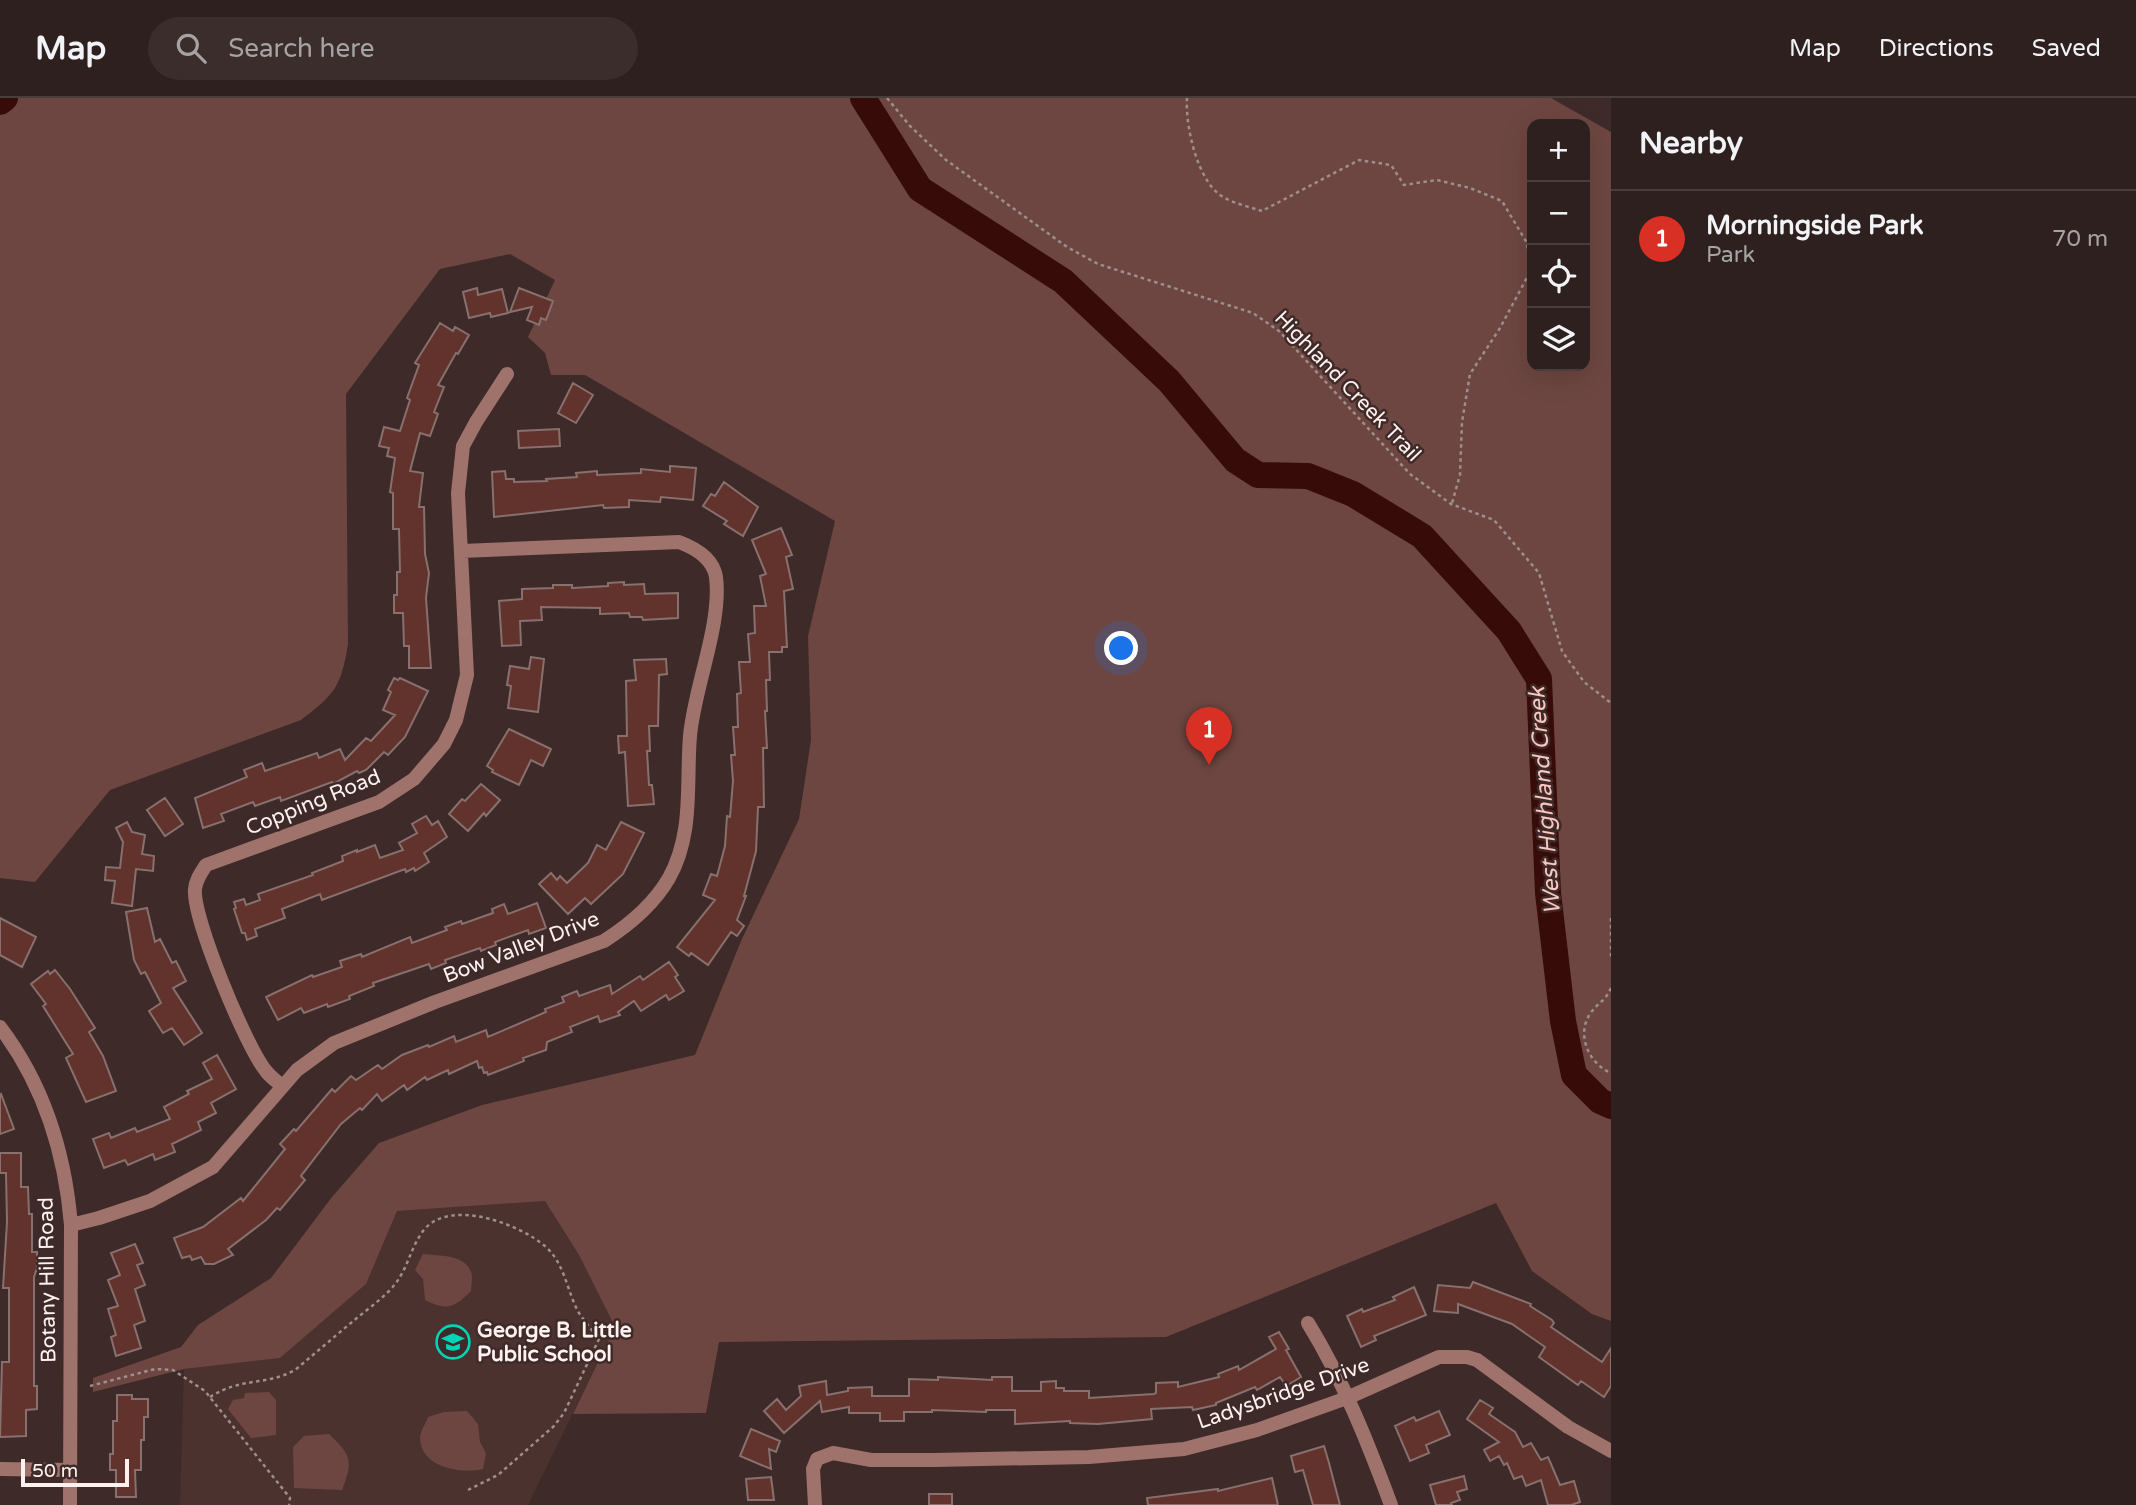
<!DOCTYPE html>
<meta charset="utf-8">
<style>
body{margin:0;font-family:"Varela Round",sans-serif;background:#3a2d2b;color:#f1f3f6}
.controls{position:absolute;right:21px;top:21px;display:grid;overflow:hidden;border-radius:14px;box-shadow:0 7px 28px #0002}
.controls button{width:63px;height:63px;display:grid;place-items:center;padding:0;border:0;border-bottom:2px solid #493e3c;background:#2e201e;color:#f1f3f6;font:35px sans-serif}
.scale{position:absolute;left:21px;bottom:18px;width:108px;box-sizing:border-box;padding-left:7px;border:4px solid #fef1ef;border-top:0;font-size:19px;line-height:24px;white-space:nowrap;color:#fef1ef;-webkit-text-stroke:5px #3e2a28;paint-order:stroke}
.you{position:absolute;left:1122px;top:551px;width:24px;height:24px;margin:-18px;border:5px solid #fff;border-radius:50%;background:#1a73e8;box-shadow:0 0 0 10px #1a73e833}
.badge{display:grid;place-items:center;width:46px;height:46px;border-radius:50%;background:#d93025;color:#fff;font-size:23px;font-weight:700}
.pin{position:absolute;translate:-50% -58px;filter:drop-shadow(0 2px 4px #0008)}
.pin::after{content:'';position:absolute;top:37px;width:24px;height:21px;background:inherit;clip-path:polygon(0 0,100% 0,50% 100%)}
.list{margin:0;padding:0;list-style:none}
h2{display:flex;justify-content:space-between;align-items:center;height:91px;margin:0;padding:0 28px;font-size:30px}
h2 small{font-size:23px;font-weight:400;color:#a7a3a4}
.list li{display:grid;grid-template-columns:46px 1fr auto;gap:21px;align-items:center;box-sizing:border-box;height:98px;padding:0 28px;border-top:2px solid #493e3c}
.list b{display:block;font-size:26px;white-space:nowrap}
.list p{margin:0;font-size:23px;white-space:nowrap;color:#a7a3a4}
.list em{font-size:23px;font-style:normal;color:#a7a3a4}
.icon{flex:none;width:38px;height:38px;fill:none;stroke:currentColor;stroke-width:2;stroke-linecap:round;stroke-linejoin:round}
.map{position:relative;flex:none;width:1611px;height:1407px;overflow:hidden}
header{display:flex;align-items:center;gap:42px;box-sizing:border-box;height:98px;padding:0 35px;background:#2e201e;border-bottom:2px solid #493e3c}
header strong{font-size:33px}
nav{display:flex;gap:38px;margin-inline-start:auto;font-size:24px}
.search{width:490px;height:63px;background:#3a2d2b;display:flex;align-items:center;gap:18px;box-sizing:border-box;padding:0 24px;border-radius:38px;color:#a7a3a4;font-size:26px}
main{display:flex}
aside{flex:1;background:#2e201e}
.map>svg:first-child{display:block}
.built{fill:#4c322f}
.green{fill:#6d4641;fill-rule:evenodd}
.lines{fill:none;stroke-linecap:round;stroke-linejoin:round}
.river{stroke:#370b08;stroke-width:26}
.building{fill:#62322c;stroke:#87706d;stroke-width:2}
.path{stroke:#9e8e8c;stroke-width:2.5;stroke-dasharray:3.5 3.5;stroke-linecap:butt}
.minor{stroke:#9f726b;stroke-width:14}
.labels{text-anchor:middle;stroke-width:5;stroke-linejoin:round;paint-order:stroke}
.street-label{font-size:21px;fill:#fef1ef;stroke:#3e2a28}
.poi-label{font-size:21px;font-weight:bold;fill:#fef1ef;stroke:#3e2a28;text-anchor:start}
.water-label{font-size:23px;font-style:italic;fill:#fac6bf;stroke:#3e2a28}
</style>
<header>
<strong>Map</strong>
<div class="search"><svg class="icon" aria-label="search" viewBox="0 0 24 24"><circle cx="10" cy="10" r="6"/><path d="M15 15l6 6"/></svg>Search here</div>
<nav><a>Map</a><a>Directions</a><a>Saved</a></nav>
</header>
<main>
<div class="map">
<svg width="1611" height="1407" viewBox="0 0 1611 1407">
<rect width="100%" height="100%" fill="#3e2a28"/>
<path class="built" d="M 545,1103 L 579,1157 L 615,1229 L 528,1407 L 180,1407 L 184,1271 L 280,1260 L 366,1186 L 397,1113 Z"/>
<path class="green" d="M 0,0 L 1551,0 L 1611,34 L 1611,1223 L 1592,1216 L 1532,1173 L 1496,1105 L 1166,1239 L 719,1244 L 706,1315 L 573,1316 L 615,1229 L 579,1157 L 545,1103 L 397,1113 L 366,1186 L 280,1260 L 184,1271 L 93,1294 L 93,1280 L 181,1249 L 198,1227 L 271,1180 L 332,1099 L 379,1045 L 482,1007 L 695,957 L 741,843 L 799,721 L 811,642 L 808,538 L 835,423 L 585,277 L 551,277 L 545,255 L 528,239 L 555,182 L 510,156 L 440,171 L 346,296 L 348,546 C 341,589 335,596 301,622 L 110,692 L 35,784 L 0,780 ZM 1532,26 L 1585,26 L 1585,268 L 1532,268 Z
M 423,1156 C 438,1158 465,1156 471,1174 C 473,1179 471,1188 471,1193 C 454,1210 447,1213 425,1202 L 423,1181 L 415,1172 Z
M 269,1294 L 276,1302 L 276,1337 L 251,1340 L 228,1311 L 233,1302 L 244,1300 L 245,1295 Z
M 467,1313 L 478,1326 L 480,1344 L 486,1355 L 483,1371 C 461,1376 421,1370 420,1340 C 420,1334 426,1325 428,1319 L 444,1314 Z
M 329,1336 C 352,1358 353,1363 342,1392 L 294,1390 L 293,1349 L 304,1338 Z"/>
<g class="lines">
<path class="river" d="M 863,0 L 920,91 L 1063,183 L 1169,283 L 1235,362 L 1258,377 L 1308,378 L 1353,396 L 1422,438 L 1509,533 L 1539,581 L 1548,795 L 1563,923 L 1574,977 L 1600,1003 L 1611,1008
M 0,4 L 5,0"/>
</g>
<path class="building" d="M 477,190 L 478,197 L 502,191 L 508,215 L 491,219 L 490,215 L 469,220 L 463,194 Z
M 519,190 L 553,203 L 546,222 L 541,220 L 539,227 L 527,222 L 532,209 L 510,214 Z
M 440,225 L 453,233 L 455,229 L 469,237 L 458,256 L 456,255 L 438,287 L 444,289 L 434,314 L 438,316 L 430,338 L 420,335 L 410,373 L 423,375 L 419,409 L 424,409 L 425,456 L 429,475 L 426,500 L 431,570 L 409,570 L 409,548 L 404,548 L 403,515 L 394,515 L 394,497 L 397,497 L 397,474 L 400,474 L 399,431 L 393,431 L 393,395 L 390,394 L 395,360 L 387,358 L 389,350 L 379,348 L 384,329 L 400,333 L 410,302 L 407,300 L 419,267 L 415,265 Z
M 573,285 L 593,297 L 576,325 L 558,315 Z
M 559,331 L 560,348 L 519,350 L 518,333 Z
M 670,368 L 696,370 L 693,402 L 661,399 L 660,404 L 629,402 L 629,409 L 604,410 L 603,407 L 494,419 L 492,374 L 505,373 L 506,381 L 514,381 L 514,384 L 547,383 L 546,381 L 577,379 L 576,375 L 597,373 L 597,377 L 641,375 L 641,371 L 670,374 Z
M 724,384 L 758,409 L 743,438 L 724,426 L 727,423 L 703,408 L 711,396 L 715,398 Z
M 781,430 L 792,457 L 786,459 L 793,491 L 784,493 L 787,549 L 782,549 L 782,554 L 769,554 L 770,582 L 766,582 L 767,613 L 765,613 L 767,650 L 763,650 L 764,709 L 758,709 L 756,753 L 744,798 L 746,798 L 737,822 L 744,828 L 737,838 L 731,834 L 708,867 L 691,855 L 689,858 L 677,849 L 715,802 L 703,797 L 711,776 L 717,778 L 725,748 L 727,718 L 730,719 L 733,683 L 731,657 L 735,657 L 733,629 L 738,629 L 737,596 L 741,595 L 739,564 L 750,564 L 748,536 L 755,535 L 754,508 L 766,508 L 760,478 L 766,476 L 752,442 Z
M 624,484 L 624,487 L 644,486 L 645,496 L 678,495 L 678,520 L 643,522 L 642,519 L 630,519 L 629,515 L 600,516 L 600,510 L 541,509 L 542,522 L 520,523 L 521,547 L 502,548 L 499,503 L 522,501 L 522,491 L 553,490 L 553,487 L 572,487 L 572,490 L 608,488 L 608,485 Z
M 531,559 L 544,561 L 538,614 L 508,610 L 511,588 L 507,587 L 510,568 L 529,571 Z
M 666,561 L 667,576 L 659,577 L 658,628 L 649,628 L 650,653 L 647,653 L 649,687 L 652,687 L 654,706 L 628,708 L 625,654 L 619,655 L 618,638 L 627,638 L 626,583 L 636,582 L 634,562 Z
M 394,580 L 398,582 L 400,580 L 428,593 L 405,639 L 388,657 L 384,654 L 366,672 L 359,675 L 357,673 L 333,686 L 332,684 L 281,703 L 280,699 L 255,708 L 253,704 L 221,716 L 224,723 L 203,730 L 195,700 L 247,679 L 244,672 L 262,665 L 265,673 L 317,655 L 319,660 L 340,651 L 345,662 L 366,640 L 371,643 L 395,617 L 383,612 L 391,594 L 388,592 Z
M 509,631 L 551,651 L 543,668 L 531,662 L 519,687 L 492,674 L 493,672 L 487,668 Z
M 481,686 L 500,702 L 486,718 L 484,715 L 468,733 L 449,716 L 462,701 L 465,703 Z
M 165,700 L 183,726 L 165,738 L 147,712 Z
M 426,718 L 432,727 L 438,723 L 447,739 L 424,755 L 429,764 L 415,773 L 414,770 L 406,774 L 405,771 L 322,802 L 320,796 L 282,811 L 285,820 L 255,831 L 257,838 L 247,842 L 245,835 L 242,835 L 234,811 L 236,810 L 234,804 L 244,801 L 246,807 L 260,802 L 258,796 L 313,777 L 312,775 L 343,763 L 342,758 L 357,752 L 357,754 L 375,747 L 380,760 L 403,752 L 399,745 L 417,735 L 412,726 Z
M 127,724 L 132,734 L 145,737 L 142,756 L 154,758 L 153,773 L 136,771 L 132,808 L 112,805 L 115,783 L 105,782 L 106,769 L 120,770 L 123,744 L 116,730 Z
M 621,724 L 644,735 L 623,776 L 591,806 L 585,800 L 568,816 L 539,786 L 551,775 L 557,782 L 560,778 L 567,785 L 588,765 L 597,747 L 606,752 Z
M 537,805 L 546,830 L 529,836 L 528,832 L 495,844 L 496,847 L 481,853 L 480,850 L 445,862 L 446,865 L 431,871 L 429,866 L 373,885 L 374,888 L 349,898 L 350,901 L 328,909 L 327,906 L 304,915 L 301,910 L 278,922 L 266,899 L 312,877 L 313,879 L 342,869 L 340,863 L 361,856 L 362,859 L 410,839 L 412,845 L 447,832 L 445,829 L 461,823 L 462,826 L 493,815 L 492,811 L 504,806 L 508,816 Z
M 147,810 L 155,844 L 160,841 L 172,865 L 176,863 L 186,883 L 173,890 L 202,935 L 184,947 L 172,930 L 163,935 L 149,913 L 161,905 L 145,874 L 141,876 L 134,862 L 126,814 Z
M 0,820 L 36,839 L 22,869 L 0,857 Z
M 669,864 L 678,877 L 675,879 L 684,893 L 669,902 L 666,897 L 641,913 L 634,903 L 618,914 L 620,917 L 600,924 L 598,918 L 570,929 L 572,934 L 547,944 L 546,952 L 523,960 L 524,963 L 488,977 L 487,974 L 484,975 L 482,969 L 479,970 L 477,963 L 449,976 L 448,972 L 427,982 L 425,979 L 407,992 L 404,987 L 382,1003 L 377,996 L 362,1012 L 360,1010 L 341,1026 L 301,1078 L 305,1082 L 280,1112 L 277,1110 L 266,1122 L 228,1151 L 233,1157 L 214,1166 L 205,1166 L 201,1159 L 192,1162 L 190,1158 L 182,1160 L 174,1140 L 203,1129 L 241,1100 L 243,1103 L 285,1051 L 280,1046 L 294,1031 L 296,1033 L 332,991 L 335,994 L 351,978 L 356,982 L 378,967 L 382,971 L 402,957 L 428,947 L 429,949 L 454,938 L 456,944 L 486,932 L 488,939 L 546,914 L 545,911 L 564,904 L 562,899 L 577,893 L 579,898 L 610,887 L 612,896 L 640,878 L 643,882 Z
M 55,872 L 70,891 L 95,930 L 89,934 L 103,958 L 116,993 L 86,1004 L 66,960 L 73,956 L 43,908 L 46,906 L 31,886 L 48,873 L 50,876 Z
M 217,957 L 236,991 L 211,1005 L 216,1015 L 198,1024 L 201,1032 L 172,1046 L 175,1054 L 155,1062 L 153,1056 L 128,1067 L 125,1062 L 104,1070 L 93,1041 L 109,1035 L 111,1040 L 135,1030 L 137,1034 L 170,1021 L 164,1009 L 189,996 L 187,993 L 212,981 L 203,965 Z
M 1,996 L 14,1031 L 0,1036 L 0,997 Z
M 0,1055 L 21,1055 L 21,1089 L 28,1089 L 29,1116 L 32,1116 L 32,1154 L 37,1154 L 37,1170 L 34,1179 L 34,1288 L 37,1288 L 37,1311 L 26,1312 L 26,1338 L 0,1339 L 2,1264 L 9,1264 L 9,1190 L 3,1190 L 7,1124 L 6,1075 L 0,1075 Z
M 135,1146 L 143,1165 L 137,1167 L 145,1187 L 135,1191 L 145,1223 L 134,1227 L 141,1250 L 116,1258 L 111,1239 L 116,1237 L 108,1211 L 118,1208 L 108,1182 L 120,1177 L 111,1155 Z
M 1473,1184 L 1531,1206 L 1530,1208 L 1552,1222 L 1554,1225 L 1551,1229 L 1602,1264 L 1611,1250 L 1611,1288 L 1604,1299 L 1581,1283 L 1578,1287 L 1539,1259 L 1545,1249 L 1512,1226 L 1458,1206 L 1458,1215 L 1434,1213 L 1438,1187 L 1470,1190 Z
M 1414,1189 L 1426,1217 L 1374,1238 L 1376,1242 L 1361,1249 L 1347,1218 L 1362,1211 L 1363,1214 L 1395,1202 L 1393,1199 Z
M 1279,1234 L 1289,1251 L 1286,1252 L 1301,1279 L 1286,1288 L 1280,1279 L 1257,1292 L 1255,1289 L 1216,1305 L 1216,1307 L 1193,1312 L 1192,1309 L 1151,1311 L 1152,1321 L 1098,1326 L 1070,1325 L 1070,1323 L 1015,1326 L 1015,1312 L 986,1312 L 986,1314 L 932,1312 L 932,1314 L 904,1314 L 904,1323 L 880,1323 L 880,1315 L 849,1315 L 849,1309 L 822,1314 L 820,1303 L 784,1335 L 764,1313 L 777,1301 L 786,1312 L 801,1298 L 799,1288 L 826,1283 L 827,1297 L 848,1293 L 848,1290 L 872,1289 L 872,1298 L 909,1298 L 909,1281 L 938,1282 L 938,1279 L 992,1282 L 992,1279 L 1012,1279 L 1012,1293 L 1041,1293 L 1041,1284 L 1056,1283 L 1056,1290 L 1064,1290 L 1064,1293 L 1089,1293 L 1089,1300 L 1154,1296 L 1156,1295 L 1156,1285 L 1178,1284 L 1178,1289 L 1219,1279 L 1218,1276 L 1238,1268 L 1239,1272 L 1276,1251 L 1269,1239 Z
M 117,1297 L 132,1297 L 132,1301 L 148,1301 L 148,1319 L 144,1319 L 144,1342 L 141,1342 L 141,1372 L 135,1372 L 136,1399 L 116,1399 L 116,1372 L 110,1372 L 110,1356 L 113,1356 L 113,1323 L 117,1323 Z
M 1480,1302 L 1493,1310 L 1489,1316 L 1515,1334 L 1523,1349 L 1531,1345 L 1541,1362 L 1548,1359 L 1560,1387 L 1574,1383 L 1580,1404 L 1571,1407 L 1548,1407 L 1541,1382 L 1526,1388 L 1522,1378 L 1514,1381 L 1507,1365 L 1504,1367 L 1499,1358 L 1490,1363 L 1484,1352 L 1499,1344 L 1467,1321 Z
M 1439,1313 L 1450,1337 L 1426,1347 L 1429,1355 L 1410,1363 L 1395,1328 L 1414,1319 L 1416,1323 Z
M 751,1331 L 780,1343 L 776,1354 L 769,1351 L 771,1371 L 740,1358 Z
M 1324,1348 L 1329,1365 L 1340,1407 L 1313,1407 L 1303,1372 L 1295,1374 L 1291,1358 Z
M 1464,1378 L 1467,1391 L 1457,1394 L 1460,1402 L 1451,1405 L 1452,1407 L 1436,1407 L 1430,1387 Z
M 771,1379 L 774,1402 L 748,1402 L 746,1381 Z
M 1272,1380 L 1278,1407 L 1148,1407 L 1147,1400 L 1218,1391 L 1218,1393 Z
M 929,1396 L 952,1396 L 952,1407 L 929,1407 Z"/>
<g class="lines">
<path class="path" d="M 887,0 L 910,28 L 946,62 L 1067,149 L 1098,166 L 1253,215 L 1279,233 L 1410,376 L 1451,406 L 1494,422 L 1539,475 L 1562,553 L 1584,584 L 1611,605
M 1187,0 C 1185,28 1198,87 1225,100 C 1236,106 1250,109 1262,113 L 1359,62 L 1391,67 L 1404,87 L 1437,82 L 1470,90 L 1502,103 L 1527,145 L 1531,172 L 1500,230 L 1470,276 L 1462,324 L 1460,377 L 1452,405
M 1611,820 L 1611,862
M 1611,890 C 1605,904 1597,905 1590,916 C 1576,937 1589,966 1611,975
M 90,1288 L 155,1271 L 173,1272 L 205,1293 L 290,1400 L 289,1407
M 210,1299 C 241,1279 266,1288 295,1272 C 314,1256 333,1240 352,1224 C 364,1214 378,1204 389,1193 C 408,1174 408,1154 423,1133 C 449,1099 520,1126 546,1149 C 565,1166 567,1194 579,1215 C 585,1224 592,1232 599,1241
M 468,1392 L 498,1377 L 554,1328 L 564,1315 L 599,1241 L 611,1224"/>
<path class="minor" d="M 0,929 C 44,987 65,1055 71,1127 L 70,1407
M 282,988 C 277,983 270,979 266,973 C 247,951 192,819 195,791 C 196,781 201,775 206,767 L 379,704 L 414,681 L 444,646 L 456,622 L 467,577 L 458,395 L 463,348 L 476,324 L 507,276
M 71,1127 L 99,1120 L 150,1103 L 213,1069 L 297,972 L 334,945 L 435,904 L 604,843 C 629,827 654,806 669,780 C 694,735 686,686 690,638 C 694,590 722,526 716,479 C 713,460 695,450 679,444 L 462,453
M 1308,1225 C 1343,1282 1368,1345 1391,1407
M 0,1371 L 70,1372
M 815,1407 L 813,1371 L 817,1361 L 833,1355 L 871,1362 L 934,1362 L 1089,1359 L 1184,1351 L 1257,1332 L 1347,1300 L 1439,1259 L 1467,1259 L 1477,1262 L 1568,1329 L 1611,1353"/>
</g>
<defs>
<symbol id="school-ring" viewBox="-11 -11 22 22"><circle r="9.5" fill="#3e2a28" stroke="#00d5b7" stroke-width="1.5"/><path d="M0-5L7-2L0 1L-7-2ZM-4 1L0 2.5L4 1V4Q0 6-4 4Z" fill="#00d5b7"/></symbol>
</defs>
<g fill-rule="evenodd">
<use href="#school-ring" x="434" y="1225" width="38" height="38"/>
</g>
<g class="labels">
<g class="street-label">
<text transform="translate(1348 288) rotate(46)" y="7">Highland Creek Trail</text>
<text transform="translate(313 704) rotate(-22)" y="7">Copping Road</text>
<text transform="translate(521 849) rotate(-21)" y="7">Bow Valley Drive</text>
<text transform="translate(47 1182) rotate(-91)" y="7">Botany Hill Road</text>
<text transform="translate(1283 1295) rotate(-19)" y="7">Ladysbridge Drive</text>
</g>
<g class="poi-label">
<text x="477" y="1239">George B. Little<tspan x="477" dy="24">Public School</tspan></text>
</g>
<g class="water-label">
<text transform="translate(1544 703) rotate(-94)" y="8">West Highland Creek</text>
</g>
</g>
</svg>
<div class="controls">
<button>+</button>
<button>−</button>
<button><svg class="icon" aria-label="locate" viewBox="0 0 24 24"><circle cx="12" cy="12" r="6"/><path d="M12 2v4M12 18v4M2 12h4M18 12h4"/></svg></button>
<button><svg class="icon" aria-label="layers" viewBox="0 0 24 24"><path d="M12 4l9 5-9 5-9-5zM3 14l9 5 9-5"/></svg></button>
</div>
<div class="scale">50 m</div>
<div class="you"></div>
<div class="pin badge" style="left:1209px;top:667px">1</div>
</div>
<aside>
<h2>Nearby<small></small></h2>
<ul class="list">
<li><span class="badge">1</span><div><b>Morningside Park</b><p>Park</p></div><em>70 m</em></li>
</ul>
</aside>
</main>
